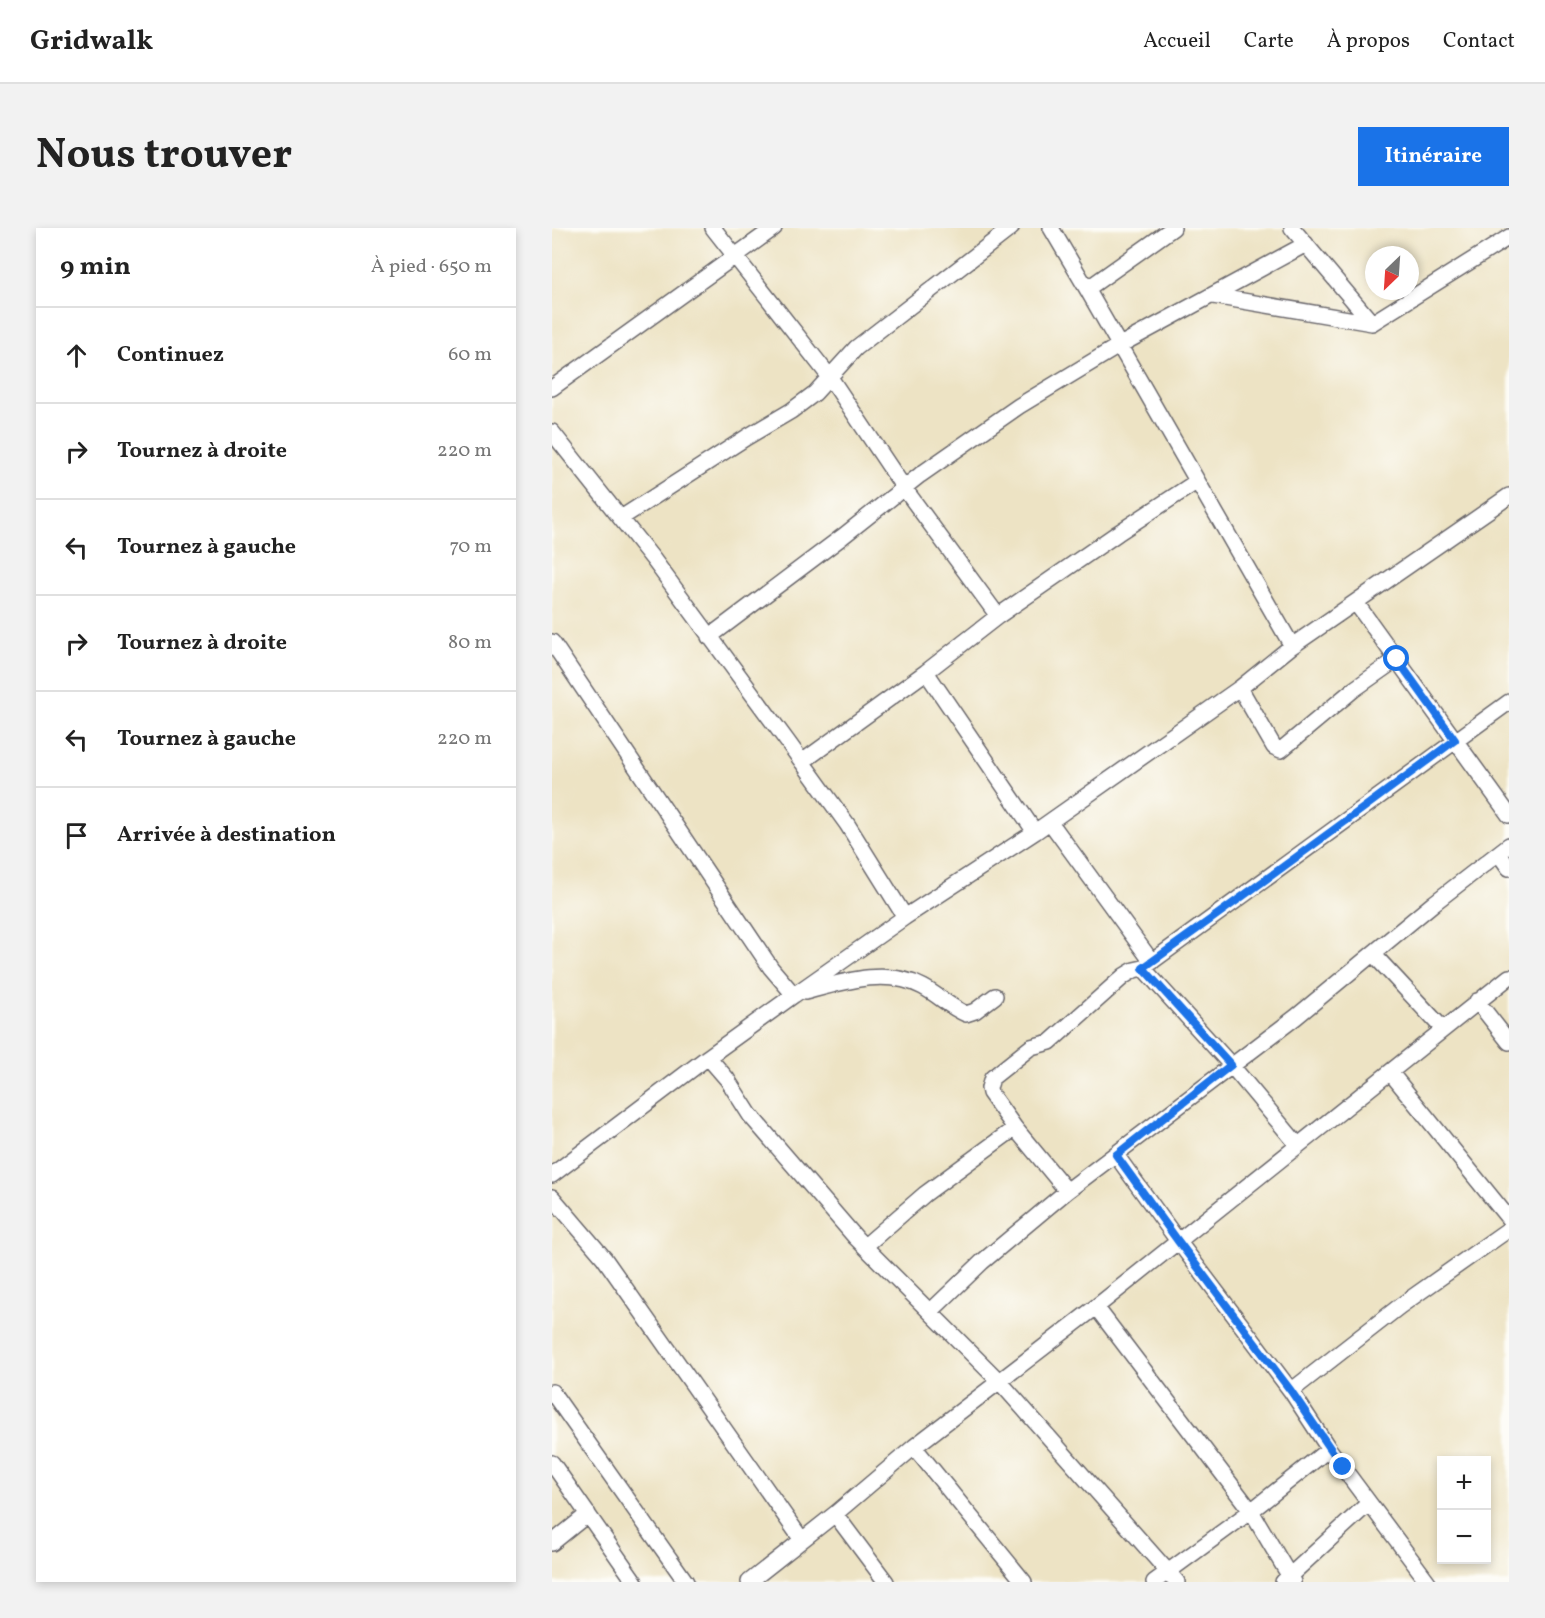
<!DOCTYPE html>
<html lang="fr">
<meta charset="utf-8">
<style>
body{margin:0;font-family:Vollkorn,serif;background:#f2f2f2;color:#222}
.controls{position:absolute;right:18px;bottom:18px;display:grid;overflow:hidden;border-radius:0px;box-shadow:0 3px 9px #0003}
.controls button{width:54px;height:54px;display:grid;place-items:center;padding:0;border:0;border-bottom:2px solid #e0e0e0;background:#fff;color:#222;font:30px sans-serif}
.compass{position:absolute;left:813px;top:18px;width:54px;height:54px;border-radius:50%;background:#fff;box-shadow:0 3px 9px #0003;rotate:205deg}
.stop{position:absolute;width:18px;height:18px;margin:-14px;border:4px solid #1a73e8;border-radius:50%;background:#fff}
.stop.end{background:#1a73e8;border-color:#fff;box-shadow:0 2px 6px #0008}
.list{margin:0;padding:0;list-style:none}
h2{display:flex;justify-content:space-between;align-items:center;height:78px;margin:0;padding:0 24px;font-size:26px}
h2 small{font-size:20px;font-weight:400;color:#767676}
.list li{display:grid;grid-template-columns:39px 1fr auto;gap:18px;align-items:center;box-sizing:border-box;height:96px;padding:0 24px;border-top:2px solid #e0e0e0}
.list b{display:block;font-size:22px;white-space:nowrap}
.list em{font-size:20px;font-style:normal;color:#767676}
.icon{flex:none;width:33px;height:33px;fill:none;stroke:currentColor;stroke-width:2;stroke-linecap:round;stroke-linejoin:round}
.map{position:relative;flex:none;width:957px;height:1354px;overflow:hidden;border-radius:0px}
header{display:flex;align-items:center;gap:36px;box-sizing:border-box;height:84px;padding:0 30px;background:#fff;border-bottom:2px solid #e0e0e0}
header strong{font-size:28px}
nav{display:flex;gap:33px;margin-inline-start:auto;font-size:21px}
.intro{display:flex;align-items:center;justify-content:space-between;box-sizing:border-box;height:144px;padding:0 36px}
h1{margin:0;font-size:42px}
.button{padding:15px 27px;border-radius:0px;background:#1a73e8;color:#fff;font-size:21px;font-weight:700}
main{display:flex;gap:36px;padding:0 36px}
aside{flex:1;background:#fff;border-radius:0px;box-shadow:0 3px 9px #0003}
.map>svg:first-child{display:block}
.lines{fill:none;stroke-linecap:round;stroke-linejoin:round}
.minor-casing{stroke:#69666b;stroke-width:18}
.minor{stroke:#fff;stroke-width:15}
.route{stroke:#1a73e8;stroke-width:8}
</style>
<header>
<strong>Gridwalk</strong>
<nav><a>Accueil</a><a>Carte</a><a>À propos</a><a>Contact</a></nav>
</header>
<div class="intro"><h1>Nous trouver</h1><a class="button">Itinéraire</a></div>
<main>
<aside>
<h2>9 min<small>À pied · 650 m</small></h2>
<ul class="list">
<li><svg class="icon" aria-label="ahead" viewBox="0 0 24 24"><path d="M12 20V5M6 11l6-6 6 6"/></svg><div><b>Continuez</b></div><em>60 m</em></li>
<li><svg class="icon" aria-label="right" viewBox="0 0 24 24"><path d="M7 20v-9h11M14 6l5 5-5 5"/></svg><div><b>Tournez à droite</b></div><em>220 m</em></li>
<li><svg class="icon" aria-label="left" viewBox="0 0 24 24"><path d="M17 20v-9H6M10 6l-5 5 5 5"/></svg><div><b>Tournez à gauche</b></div><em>70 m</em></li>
<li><svg class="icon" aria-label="right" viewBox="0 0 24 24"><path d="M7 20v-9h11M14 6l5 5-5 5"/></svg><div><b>Tournez à droite</b></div><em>80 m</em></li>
<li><svg class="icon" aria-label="left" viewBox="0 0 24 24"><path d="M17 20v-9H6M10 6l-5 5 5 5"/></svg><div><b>Tournez à gauche</b></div><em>220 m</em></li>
<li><svg class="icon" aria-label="arrive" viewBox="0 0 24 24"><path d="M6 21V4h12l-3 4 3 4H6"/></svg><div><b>Arrivée à destination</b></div></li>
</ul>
</aside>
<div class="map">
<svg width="957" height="1354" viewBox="0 0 957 1354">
<rect width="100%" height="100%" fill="#fdfcf7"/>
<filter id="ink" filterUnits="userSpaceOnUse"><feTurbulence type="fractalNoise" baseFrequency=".0167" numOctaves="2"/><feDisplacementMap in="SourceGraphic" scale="12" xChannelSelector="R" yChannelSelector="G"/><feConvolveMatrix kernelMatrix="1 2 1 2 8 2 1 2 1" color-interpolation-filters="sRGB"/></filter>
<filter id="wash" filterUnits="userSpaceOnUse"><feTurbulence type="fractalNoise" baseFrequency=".008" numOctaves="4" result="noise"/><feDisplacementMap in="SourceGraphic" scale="24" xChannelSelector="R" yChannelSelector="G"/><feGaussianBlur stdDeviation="1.35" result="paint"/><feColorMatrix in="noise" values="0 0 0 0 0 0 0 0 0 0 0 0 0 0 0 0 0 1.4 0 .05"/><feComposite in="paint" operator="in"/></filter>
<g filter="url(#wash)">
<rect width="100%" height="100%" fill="#ede3c4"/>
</g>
<g filter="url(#ink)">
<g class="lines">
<defs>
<path id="minor" d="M 161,0 L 277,148 L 352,260 L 446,388
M 499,0 L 535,61 L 740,418
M 740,0 L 820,95
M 535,61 L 621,0
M 661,68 L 820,95 L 957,9
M 0,160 L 222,0
M 0,204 L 101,331 L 235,513 L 295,596 L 353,689
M 69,290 L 195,209 L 239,183 L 263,165 L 304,120 L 459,0
M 804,375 L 957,587
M 157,409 L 290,309 L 368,247 L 467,178 L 568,117 L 754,16
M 0,414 L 219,740 L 242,767 L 156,829 L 175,851 L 198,887 L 304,1010 L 448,1154 L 625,1354
M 374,444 L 483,604
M 688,460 L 722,519 L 729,522 L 801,462 L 845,431
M 250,534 L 374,444 L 446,388 L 566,305 L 644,254
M 498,594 L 600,734
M 947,626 L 957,640
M 822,727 L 891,801
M 253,764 C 290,754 335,739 371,759 C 386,767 398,779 414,786 L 423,783 L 443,768
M 242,767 L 353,689 L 483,604 L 688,460 L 740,418 L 957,268
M 925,773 L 957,814
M 838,844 L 957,991
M 745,916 L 679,837 L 591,740 L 957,474
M 564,927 L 626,1013 L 739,1163 L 777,1221 L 876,1354
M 0,947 L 156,829
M 515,963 L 463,900 L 438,865 L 437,860 L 440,850 L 479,819 L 498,814 L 572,748 L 582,742 L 591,740
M 0,969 L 52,1030 L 250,1312
M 313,1018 L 373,966 L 463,900
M 544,1079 L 699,1283 L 741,1354
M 378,1084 L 430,1034 L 515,963 L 744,789 L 882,675 L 957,617
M 739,1163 L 848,1078 L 957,1001
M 0,1164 L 134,1354
M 362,1219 L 472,1354
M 0,1235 L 83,1354
M 283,1286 L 334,1354
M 0,1315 L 36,1286
M 197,1354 L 283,1286 L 362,1219 L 544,1079 L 957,749
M 602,1354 L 699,1283 L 777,1221
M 731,1354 L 817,1275"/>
</defs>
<use href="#minor" class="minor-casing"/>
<use href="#minor" class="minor"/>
</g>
</g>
<g class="lines" filter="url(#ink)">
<path class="route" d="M 791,1239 L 739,1163 L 626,1013 L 564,927 L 679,837 L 591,740 C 696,665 800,589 903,512 L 845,431"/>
</g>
</svg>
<div class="controls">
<button>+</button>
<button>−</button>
</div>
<svg class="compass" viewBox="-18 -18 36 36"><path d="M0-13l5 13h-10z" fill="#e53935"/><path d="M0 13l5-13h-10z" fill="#767676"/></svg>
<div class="stop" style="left:845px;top:431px"></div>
<div class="stop end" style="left:791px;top:1239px"></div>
</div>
</main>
